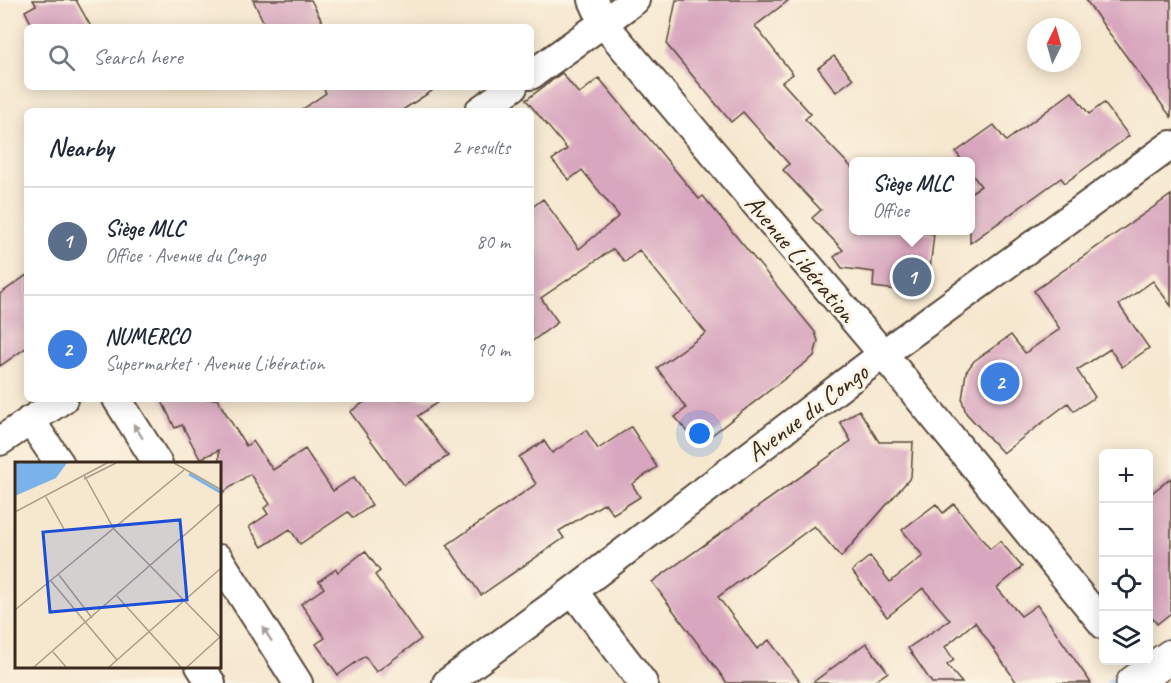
<!DOCTYPE html>
<meta charset="utf-8">
<style>
body{margin:0;font-family:Caveat,sans-serif;background:#f6f6f7;color:#1f2937}
.controls{position:absolute;right:18px;bottom:18px;display:grid;overflow:hidden;border-radius:9px;box-shadow:0 3px 15px #0003}
.controls button{width:54px;height:54px;display:grid;place-items:center;padding:0;border:0;border-bottom:2px solid #e0e1e3;background:#fff;color:#1f2937;font:30px sans-serif}
.compass{position:absolute;left:1027px;top:18px;width:54px;height:54px;border-radius:50%;background:#fff;box-shadow:0 3px 15px #0003;rotate:5deg}
.you{position:absolute;left:700px;top:434px;width:21px;height:21px;margin:-15px;border:4px solid #fff;border-radius:50%;background:#1a73e8;box-shadow:0 0 0 9px #1a73e833}
.badge{display:grid;place-items:center;width:39px;height:39px;border-radius:50%;background:#1f6fb2;color:#fff;font-size:20px;font-weight:700}
.pin{position:absolute;translate:-50% -50%;border:3px solid #fff;box-shadow:0 2px 6px #0006}
.popup{position:absolute;left:849px;top:157px;width:126px;height:78px;box-sizing:border-box;display:grid;place-content:center;border-radius:9px;background:#fff;filter:drop-shadow(0 2px 4px #0005);font-size:20px;white-space:nowrap;color:#747a83}
.popup b{font-size:22px;color:#1f2937}
.popup::after{content:'';position:absolute;left:50%;top:100%;margin-left:-12px;border:12px solid transparent;border-top-color:#fff}
.list{margin:0;padding:0;list-style:none}
h2{display:flex;justify-content:space-between;align-items:center;height:78px;margin:0;padding:0 24px;font-size:26px}
h2 small{font-size:20px;font-weight:400;color:#747a83}
.list li{display:grid;grid-template-columns:39px 1fr auto;gap:18px;align-items:center;box-sizing:border-box;height:108px;padding:0 24px;border-top:2px solid #e0e1e3}
.list b{display:block;font-size:22px;white-space:nowrap}
.list p{margin:0;font-size:20px;white-space:nowrap;color:#747a83}
.list em{font-size:20px;font-style:normal;color:#747a83}
.icon{flex:none;width:33px;height:33px;fill:none;stroke:currentColor;stroke-width:2;stroke-linecap:round;stroke-linejoin:round}
.map{position:relative;flex:none;width:1171px;height:683px;overflow:hidden}
.search{position:absolute;background:#fff;box-shadow:0 3px 15px #0003;left:24px;top:24px;width:510px;height:66px;display:flex;align-items:center;gap:15px;box-sizing:border-box;padding:0 21px;border-radius:9px;color:#747a83;font-size:22px}
.panel{position:absolute;background:#fff;box-shadow:0 3px 15px #0003;left:24px;top:108px;width:510px;height:294px;border-radius:9px}
.map>svg:first-child{display:block}
.lines{fill:none;stroke-linecap:round;stroke-linejoin:round}
.stream{stroke:#7ab2ea;stroke-width:7}
.building{fill:#d8a6be}
.minor-casing{stroke:#574639;stroke-width:32}
.major-casing{stroke:#574639;stroke-width:36}
.minor{stroke:#fff;stroke-width:28}
.major{stroke:#fff;stroke-width:33}
.oneway{fill:#a79f9a}
.labels{text-anchor:middle;stroke-width:6;stroke-linejoin:round;paint-order:stroke}
.street-label{font-size:26px;fill:#3b2a1e;stroke:#fcf5e5}
.inset-river{fill:none;stroke:#7ab2ea;stroke-width:3}
.inset-road{fill:none;stroke:#ab9b88;stroke-width:1.5}
.view{fill:#1d4ed8;fill-opacity:0.15;stroke:#1d4ed8;stroke-width:3}
.inset-edge{fill:none;stroke:#3b2a1e;stroke-width:3}
</style>
<div class="map">
<svg width="1171" height="683" viewBox="0 0 1171 683">
<rect width="100%" height="100%" fill="#fcf5e5"/>
<filter id="ink" filterUnits="userSpaceOnUse"><feTurbulence type="fractalNoise" baseFrequency=".0167" numOctaves="2"/><feDisplacementMap in="SourceGraphic" scale="12" xChannelSelector="R" yChannelSelector="G"/><feConvolveMatrix kernelMatrix="1 2 1 2 8 2 1 2 1" color-interpolation-filters="sRGB"/></filter>
<filter id="wash" filterUnits="userSpaceOnUse"><feTurbulence type="fractalNoise" baseFrequency=".008" numOctaves="4" result="noise"/><feDisplacementMap in="SourceGraphic" scale="24" xChannelSelector="R" yChannelSelector="G"/><feGaussianBlur stdDeviation="1.35" result="paint"/><feColorMatrix in="noise" values="0 0 0 0 0 0 0 0 0 0 0 0 0 0 0 0 0 1.4 0 .05"/><feComposite in="paint" operator="in"/></filter>
<g filter="url(#wash)">
<rect width="100%" height="100%" fill="#f6e7cf"/>
<g class="lines">
<path class="stream" d="M 1160,646 L 1171,638
M 1110,683 L 1124,672"/>
</g>
<g id="blocks">
<path class="building" d="M 33,0 L 76,0 L 91,27 L 33,27 L 25,11 L 36,5 Z
M 253,0 L 311,0 L 325,27 L 266,27 Z
M 676,0 L 789,0 L 755,26 L 793,74 L 782,82 L 811,114 L 805,119 L 854,170 L 854,231 L 906,231 L 934,234 L 929,278 L 915,276 L 914,292 L 873,287 L 874,272 L 842,268 L 834,257 L 843,250 L 812,218 L 821,210 L 783,170 L 789,164 L 743,112 L 731,122 L 667,45 Z
M 1086,0 L 1171,0 L 1171,117 L 1104,26 Z
M 834,56 L 853,79 L 836,92 L 818,68 Z
M 562,73 L 579,94 L 599,78 L 699,199 L 703,196 L 815,332 L 818,341 L 814,356 L 699,445 L 675,417 L 686,408 L 657,368 L 706,333 L 639,250 L 625,262 L 613,249 L 541,298 L 558,322 L 531,342 L 531,208 L 543,199 L 579,249 L 619,216 L 582,170 L 569,180 L 552,160 L 567,149 L 526,100 Z
M 322,87 L 438,87 L 401,111 L 300,111 L 326,93 Z
M 1072,92 L 1089,114 L 1104,103 L 1129,136 L 1065,183 L 1061,178 L 970,243 L 970,193 L 981,186 L 970,172 L 970,162 L 963,162 L 956,152 L 994,125 L 1006,141 Z
M 1171,195 L 1171,306 L 1153,281 L 1119,305 L 1149,348 L 1122,367 L 1110,349 L 1077,370 L 1095,397 L 1074,411 L 1068,403 L 1003,453 L 966,413 L 962,400 L 966,372 L 974,361 L 1011,335 L 1025,353 L 1060,329 L 1034,291 Z
M 27,275 L 27,347 L 0,366 L 0,294 Z
M 161,399 L 217,399 L 246,446 L 253,441 L 273,470 L 305,449 L 333,491 L 354,477 L 372,505 L 353,518 L 348,512 L 300,544 L 290,529 L 262,547 L 249,527 L 268,514 L 264,508 L 270,504 L 250,474 L 219,495 L 219,450 L 200,459 L 182,425 L 175,428 Z
M 369,399 L 442,399 L 418,416 L 448,456 L 404,485 L 350,412 Z
M 859,410 L 879,442 L 913,442 L 911,477 L 841,557 L 814,526 L 718,597 L 757,649 L 769,640 L 801,683 L 727,683 L 652,582 L 851,441 L 840,422 Z
M 631,427 L 657,467 L 632,484 L 640,497 L 613,514 L 605,503 L 559,531 L 564,538 L 481,595 L 447,545 L 536,484 L 519,457 L 544,441 L 552,453 L 586,430 L 598,449 Z
M 1171,478 L 1171,613 L 1157,624 L 1149,613 L 1149,495 Z
M 936,504 L 943,513 L 954,504 L 990,549 L 1000,541 L 1022,567 L 997,588 L 1021,616 L 1037,605 L 1091,683 L 1017,683 L 975,622 L 945,647 L 954,660 L 947,665 L 962,683 L 932,683 L 908,648 L 950,620 L 923,588 L 887,617 L 852,571 L 870,556 L 890,582 L 923,556 L 902,530 Z
M 365,551 L 380,571 L 375,575 L 421,639 L 376,672 L 365,656 L 338,675 L 316,644 L 325,638 L 301,604 L 324,588 L 319,581 L 336,569 L 338,572 Z
M 866,643 L 888,672 L 872,683 L 812,683 Z"/>
</g>
</g>
<g filter="url(#ink)">
<use href="#blocks" fill-opacity="0" stroke="#574639" stroke-width="1.5"/>
<g class="lines">
<defs>
<path id="minor" d="M 593,0 L 604,24 L 883,354 L 1104,625
M 531,75 L 635,0
M 479,111 L 513,87
M 117,399 L 158,464
M 30,420 L 60,464
M 0,441 L 63,399
M 219,559 L 298,683
M 573,591 L 643,683
M 200,666 L 211,683
M 447,683 L 573,591 L 883,354 L 1171,145"/>
<path id="major" d="M 1133,683 L 1171,656"/>
</defs>
<use href="#minor" class="minor-casing"/>
<use href="#major" class="major-casing"/>
<use href="#minor" class="minor"/>
<use href="#major" class="major"/>
</g>
<defs><path id="oneway-solid" d="M-6-.8H1V-3.2L6.5 0L1 3.2V.8H-6Z" transform="scale(1.5)"/></defs>
<g class="oneway">
<use href="#oneway-solid" transform="translate(138 431) rotate(-123)"/>
<use href="#oneway-solid" transform="translate(267 634) rotate(-123)"/>
</g>
</g>
<g class="labels">
<g class="street-label">
<text transform="translate(801 258) rotate(50)" y="9">Avenue Libération</text>
<text transform="translate(807 412) rotate(-37)" y="9">Avenue du Congo</text>
</g>
</g>
<g transform="translate(15 462)">
<rect width="206" height="206" fill="#f6e7cf"/>
<path d="M 0,1 L 52,1 L 41,16 L 0,34 Z" fill="#7ab2ea"/>
<path class="inset-river" d="M 174,12 L 205,30"/>
<path class="inset-road" d="M 159,1 L 205,27M 69,13 L 99,67 L 205,175M 69,17 L 101,1M 31,35 L 49,67M 0,50 L 92,1M 44,113 L 77,156M 36,119 L 102,198M 102,134 L 166,205M 0,148 L 169,8M 38,190 L 51,205M 19,205 L 205,42M 94,205 L 205,107M 172,205 L 205,175"/>
<path class="view" d="M 165,58 L 172,138 L 35,150 L 28,70 Z"/>
<rect width="206" height="206" class="inset-edge"/>
</g>
</svg>
<div class="controls">
<button>+</button>
<button>−</button>
<button><svg class="icon" aria-label="locate" viewBox="0 0 24 24"><circle cx="12" cy="12" r="6"/><path d="M12 2v4M12 18v4M2 12h4M18 12h4"/></svg></button>
<button><svg class="icon" aria-label="layers" viewBox="0 0 24 24"><path d="M12 4l9 5-9 5-9-5zM3 14l9 5 9-5"/></svg></button>
</div>
<svg class="compass" viewBox="-18 -18 36 36"><path d="M0-13l5 13h-10z" fill="#e53935"/><path d="M0 13l5-13h-10z" fill="#747a83"/></svg>
<div class="you"></div>
<div class="pin badge" style="left:912px;top:277px;background:#5c6f8a">1</div>
<div class="popup"><b>Siège MLC</b>Office</div>
<div class="pin badge" style="left:1000px;top:382px;background:#3f7fe0">2</div>
<div class="search"><svg class="icon" aria-label="search" viewBox="0 0 24 24"><circle cx="10" cy="10" r="6"/><path d="M15 15l6 6"/></svg>Search here</div>
<section class="panel">
<h2>Nearby<small>2 results</small></h2>
<ul class="list">
<li><span class="badge" style="background:#5c6f8a">1</span><div><b>Siège MLC</b><p>Office · Avenue du Congo</p></div><em>80 m</em></li>
<li><span class="badge" style="background:#3f7fe0">2</span><div><b>NUMERCO</b><p>Supermarket · Avenue Libération</p></div><em>90 m</em></li>
</ul>
</section>
</div>
